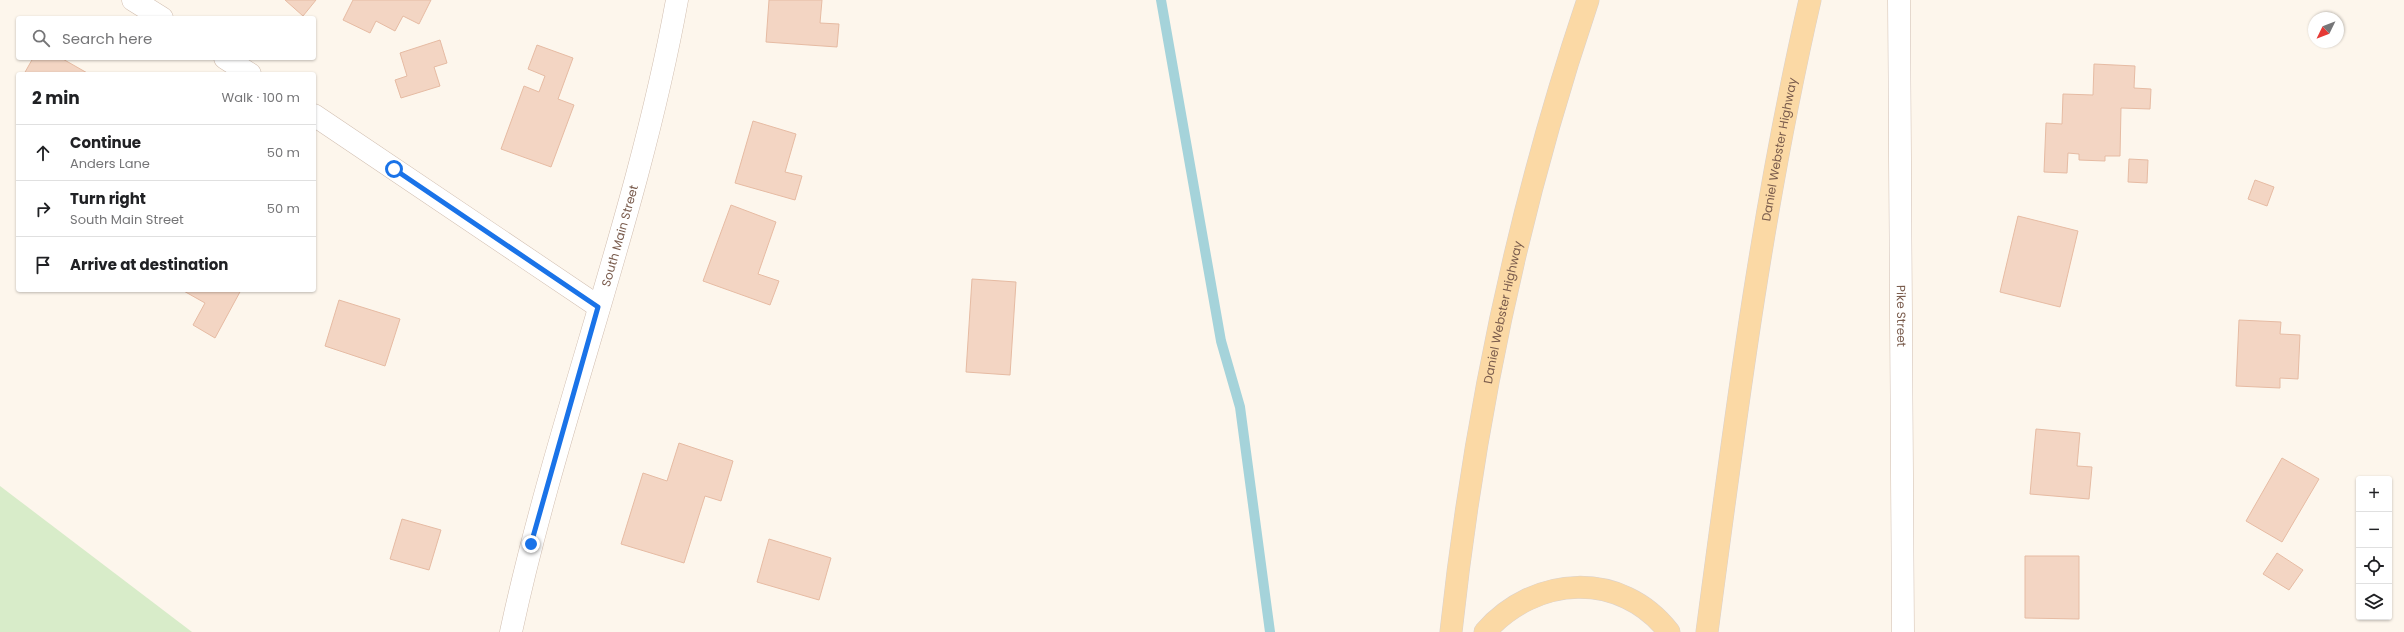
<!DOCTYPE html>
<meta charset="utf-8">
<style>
body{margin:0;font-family:Poppins,sans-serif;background:#f6f6f6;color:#202124}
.controls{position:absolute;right:12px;bottom:12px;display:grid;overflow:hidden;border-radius:4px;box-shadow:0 1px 3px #0004}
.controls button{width:36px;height:36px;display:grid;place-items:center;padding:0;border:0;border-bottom:1px solid #e0e0e0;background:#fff;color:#202124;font:20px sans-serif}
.compass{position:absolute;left:2308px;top:12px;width:36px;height:36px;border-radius:50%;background:#fff;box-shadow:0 1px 3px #0004;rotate:227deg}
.stop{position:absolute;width:12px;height:12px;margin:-9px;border:3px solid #1a73e8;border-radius:50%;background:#fff}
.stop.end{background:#1a73e8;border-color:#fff;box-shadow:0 1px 4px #0008}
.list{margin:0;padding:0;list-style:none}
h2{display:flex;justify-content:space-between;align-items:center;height:52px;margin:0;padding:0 16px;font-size:17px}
h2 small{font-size:13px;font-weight:400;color:#757577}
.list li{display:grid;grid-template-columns:26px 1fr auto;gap:12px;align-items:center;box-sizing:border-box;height:56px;padding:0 16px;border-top:1px solid #e0e0e0}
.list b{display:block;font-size:15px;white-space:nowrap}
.list p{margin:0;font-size:13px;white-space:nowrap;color:#757577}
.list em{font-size:13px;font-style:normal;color:#757577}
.icon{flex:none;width:22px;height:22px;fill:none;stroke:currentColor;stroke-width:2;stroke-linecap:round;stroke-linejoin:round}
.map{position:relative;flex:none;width:2404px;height:632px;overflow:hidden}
.search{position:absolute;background:#fff;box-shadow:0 1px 3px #0004;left:16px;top:16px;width:300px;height:44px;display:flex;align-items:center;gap:10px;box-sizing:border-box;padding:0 14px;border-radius:4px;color:#757577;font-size:15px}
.panel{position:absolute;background:#fff;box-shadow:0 1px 3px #0004;left:16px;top:72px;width:300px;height:220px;border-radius:4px}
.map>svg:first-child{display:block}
.green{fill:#d8ecc9}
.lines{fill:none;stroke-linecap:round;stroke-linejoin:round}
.stream{stroke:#a5d3da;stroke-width:10}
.building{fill:#f3d5c3;stroke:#e6bba3}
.minor-casing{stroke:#d1beb0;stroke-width:23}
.major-casing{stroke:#dad1cd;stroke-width:23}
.minor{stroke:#fff;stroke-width:22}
.major{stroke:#fbd9a5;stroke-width:22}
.route{stroke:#1a73e8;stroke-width:5}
.labels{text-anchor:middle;stroke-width:3;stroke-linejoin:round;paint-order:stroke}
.street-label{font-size:12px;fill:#7a5c4d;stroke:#fffaf3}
</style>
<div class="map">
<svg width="2404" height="632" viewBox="0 0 2404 632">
<rect width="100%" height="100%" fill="#fdf6ec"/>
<path class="green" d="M 0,486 L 192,632 L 0,632 Z"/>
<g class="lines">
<path class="stream" d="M 1161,0 L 1221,341 L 1240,407 L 1270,632"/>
</g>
<path class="building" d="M 285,0 L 316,0 L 303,16 Z
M 353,0 L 431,0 L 419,24 L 403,16 L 395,31 L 376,21 L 370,33 L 343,20 Z
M 769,0 L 822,0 L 820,23 L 839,24 L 837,47 L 766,42 Z
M 440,40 L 447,63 L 434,67 L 440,86 L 401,98 L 395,80 L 407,76 L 400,53 Z
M 537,45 L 573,58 L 558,99 L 574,105 L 551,167 L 501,149 L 524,86 L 539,92 L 545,76 L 528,69 Z
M 33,58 L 61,58 L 89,74 L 24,74 Z
M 2094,64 L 2135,66 L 2134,88 L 2151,89 L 2150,109 L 2121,108 L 2120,156 L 2105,156 L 2105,161 L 2079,160 L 2079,154 L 2068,153 L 2067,173 L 2044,172 L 2046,123 L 2062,124 L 2063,94 L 2093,95 Z
M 753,121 L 796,134 L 785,172 L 802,176 L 795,200 L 735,183 Z
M 2129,159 L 2148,160 L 2147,183 L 2128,182 Z
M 2255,180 L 2274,187 L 2267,206 L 2248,199 Z
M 731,205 L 776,222 L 758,274 L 779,281 L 770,305 L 703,281 Z
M 2018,216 L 2078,231 L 2060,307 L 2000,292 Z
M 972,279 L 1016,282 L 1010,375 L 966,372 Z
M 182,290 L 241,290 L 215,338 L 193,325 L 205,303 Z
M 339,300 L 400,319 L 385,366 L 325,346 Z
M 2239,320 L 2281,322 L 2280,334 L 2300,335 L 2298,379 L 2280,378 L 2280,388 L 2236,386 Z
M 2036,429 L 2080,433 L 2077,466 L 2092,467 L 2089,499 L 2030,494 Z
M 679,443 L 733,461 L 721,501 L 705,496 L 684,563 L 621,544 L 643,473 L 667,481 Z
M 2282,458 L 2319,479 L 2282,542 L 2246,521 Z
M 402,519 L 441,530 L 429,570 L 390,559 Z
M 769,539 L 831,558 L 819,600 L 757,582 Z
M 2277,553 L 2303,570 L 2289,590 L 2263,574 Z
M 2025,556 L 2079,556 L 2079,619 L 2025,618 Z"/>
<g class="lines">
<defs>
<g id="minor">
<path d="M 133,0 L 162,18"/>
<path id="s1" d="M 1899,0 L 1903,632"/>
<path d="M 225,58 L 250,74"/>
<path d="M 314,115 L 599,307"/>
<path id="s2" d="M 511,632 C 557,419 638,215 677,0"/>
</g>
<g id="major">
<path id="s3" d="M 1451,632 C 1474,418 1519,204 1588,0"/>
<path d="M 1485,632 C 1535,575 1621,570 1669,632"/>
<path id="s4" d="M 1707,632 C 1735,421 1762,208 1810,0"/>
</g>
</defs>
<use href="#minor" class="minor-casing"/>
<use href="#major" class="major-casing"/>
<use href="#minor" class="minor"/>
<use href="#major" class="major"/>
</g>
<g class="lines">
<path class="route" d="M 394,169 L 598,307 L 531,544"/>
</g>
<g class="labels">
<g class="street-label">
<text dy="4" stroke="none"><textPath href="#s4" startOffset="488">Daniel Webster Highway</textPath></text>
<text dy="4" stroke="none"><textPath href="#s2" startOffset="411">South Main Street</textPath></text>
<text dy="4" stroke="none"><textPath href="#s3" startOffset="324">Daniel Webster Highway</textPath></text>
<text dy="4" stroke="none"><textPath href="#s1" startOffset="316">Pike Street</textPath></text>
</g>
</g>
</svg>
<div class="controls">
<button>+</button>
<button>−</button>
<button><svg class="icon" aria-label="locate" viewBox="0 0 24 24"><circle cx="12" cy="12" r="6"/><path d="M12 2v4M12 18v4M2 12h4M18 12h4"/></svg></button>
<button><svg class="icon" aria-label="layers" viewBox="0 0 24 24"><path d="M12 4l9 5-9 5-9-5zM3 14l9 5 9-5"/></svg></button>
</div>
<svg class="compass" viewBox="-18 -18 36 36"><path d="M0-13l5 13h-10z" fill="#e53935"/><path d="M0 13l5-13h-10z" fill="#757577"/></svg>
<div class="stop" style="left:394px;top:169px"></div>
<div class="stop end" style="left:531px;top:544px"></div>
<div class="search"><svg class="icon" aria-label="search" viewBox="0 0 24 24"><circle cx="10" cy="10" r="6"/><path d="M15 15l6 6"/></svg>Search here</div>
<section class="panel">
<h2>2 min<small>Walk · 100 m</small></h2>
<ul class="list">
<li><svg class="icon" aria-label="ahead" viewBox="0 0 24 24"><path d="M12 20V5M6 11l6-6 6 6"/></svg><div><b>Continue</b><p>Anders Lane</p></div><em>50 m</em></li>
<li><svg class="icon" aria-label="right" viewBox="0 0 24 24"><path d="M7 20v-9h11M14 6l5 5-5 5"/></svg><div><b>Turn right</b><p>South Main Street</p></div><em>50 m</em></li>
<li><svg class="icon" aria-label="arrive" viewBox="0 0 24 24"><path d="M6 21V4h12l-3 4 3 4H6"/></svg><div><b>Arrive at destination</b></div></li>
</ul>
</section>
</div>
